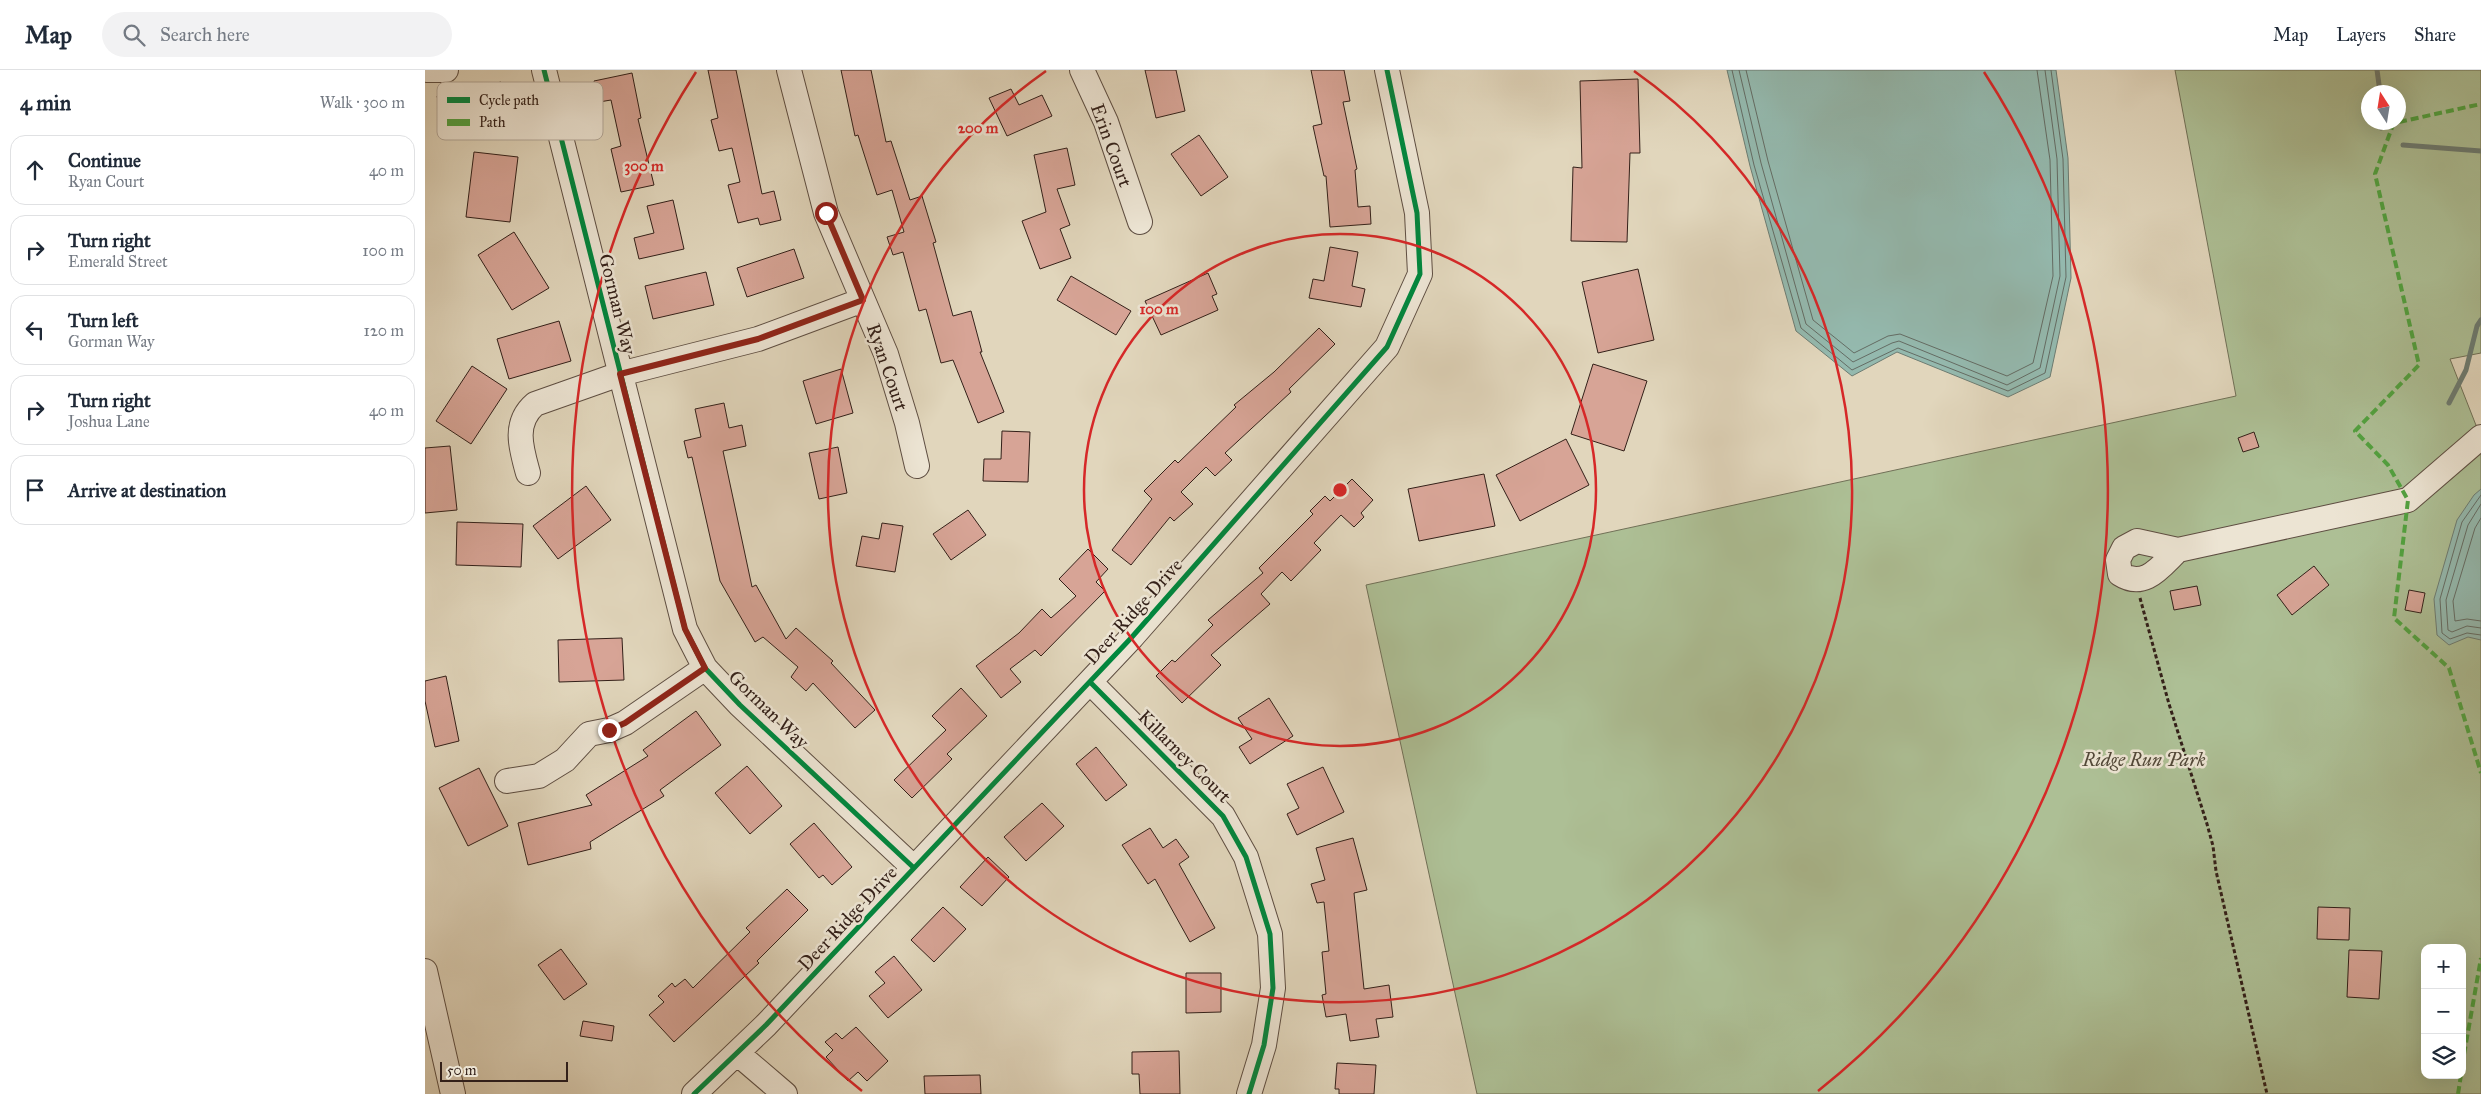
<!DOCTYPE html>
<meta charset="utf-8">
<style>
body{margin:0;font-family:"IM FELL Great Primer",serif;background:#f2f2f3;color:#1f2937}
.controls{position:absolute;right:15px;bottom:15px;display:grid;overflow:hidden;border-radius:10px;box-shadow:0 5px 20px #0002}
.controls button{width:45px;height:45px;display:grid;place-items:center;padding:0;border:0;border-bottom:1px solid #e0e1e3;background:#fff;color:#1f2937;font:25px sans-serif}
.compass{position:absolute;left:1936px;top:15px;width:45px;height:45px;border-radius:50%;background:#fff;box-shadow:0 5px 20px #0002;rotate:348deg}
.scale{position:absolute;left:15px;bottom:12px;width:128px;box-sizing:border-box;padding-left:5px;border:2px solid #332019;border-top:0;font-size:14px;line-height:18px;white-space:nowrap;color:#332019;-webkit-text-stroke:4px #ece4d3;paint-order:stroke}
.stop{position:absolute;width:15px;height:15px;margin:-11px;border:4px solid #8f2418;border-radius:50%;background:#fff}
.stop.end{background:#8f2418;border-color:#fff;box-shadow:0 1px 5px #0008}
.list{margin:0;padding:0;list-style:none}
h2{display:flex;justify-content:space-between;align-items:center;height:65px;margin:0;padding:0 20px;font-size:21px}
h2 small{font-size:16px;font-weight:400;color:#747a83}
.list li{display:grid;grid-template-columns:32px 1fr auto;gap:15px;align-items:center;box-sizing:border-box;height:70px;margin:0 10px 10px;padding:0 10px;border:1px solid #e0e1e3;border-radius:15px}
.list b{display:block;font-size:19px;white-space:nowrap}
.list p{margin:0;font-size:16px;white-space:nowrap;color:#747a83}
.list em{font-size:16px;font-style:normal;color:#747a83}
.icon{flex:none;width:28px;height:28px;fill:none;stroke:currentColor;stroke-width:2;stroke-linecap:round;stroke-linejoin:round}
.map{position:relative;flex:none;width:2056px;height:1024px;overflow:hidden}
header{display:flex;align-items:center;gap:30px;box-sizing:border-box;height:70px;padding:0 25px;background:#fff;border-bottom:1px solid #e0e1e3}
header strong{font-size:24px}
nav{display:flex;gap:28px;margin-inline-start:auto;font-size:18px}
.search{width:350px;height:45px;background:#f2f2f3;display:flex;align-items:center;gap:12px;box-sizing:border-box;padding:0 18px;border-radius:28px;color:#747a83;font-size:19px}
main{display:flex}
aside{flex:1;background:#fff}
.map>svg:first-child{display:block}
.green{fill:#adbf95;stroke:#707057;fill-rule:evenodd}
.water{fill:#94b9ae;stroke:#6d7c72}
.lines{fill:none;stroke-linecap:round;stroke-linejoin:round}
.shore{stroke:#646c64;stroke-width:1}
.stream{stroke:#6d7c72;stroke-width:5}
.building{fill:#d7a496;stroke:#332019}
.minor-casing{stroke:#5e4e42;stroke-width:26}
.path{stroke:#332019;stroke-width:3;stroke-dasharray:4 2.5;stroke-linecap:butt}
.minor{stroke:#ece4d3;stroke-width:24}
.quiet{stroke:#52a240;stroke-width:4;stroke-dasharray:8 4;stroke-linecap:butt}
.cycleway-casing{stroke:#ece4d3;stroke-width:8}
.cycleway{stroke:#00873e;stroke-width:5}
.route{stroke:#8f2418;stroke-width:6}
.ring{fill:none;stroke:#d62828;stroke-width:2.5}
.labels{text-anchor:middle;stroke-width:5;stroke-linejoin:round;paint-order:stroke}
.street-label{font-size:19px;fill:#332019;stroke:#ece4d3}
.park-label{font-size:19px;font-style:italic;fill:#524838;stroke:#ece4d3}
.key{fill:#ece4d3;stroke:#b4a99b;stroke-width:1}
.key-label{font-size:14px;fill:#332019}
.centre{fill:#d62828;stroke:#ece4d3;stroke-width:2.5}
.ring-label{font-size:15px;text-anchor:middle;font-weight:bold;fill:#d62828;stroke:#ece4d3;stroke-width:5;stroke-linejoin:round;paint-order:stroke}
</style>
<header>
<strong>Map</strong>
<div class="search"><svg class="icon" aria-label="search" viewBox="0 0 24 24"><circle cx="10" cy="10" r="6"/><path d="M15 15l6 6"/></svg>Search here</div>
<nav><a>Map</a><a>Layers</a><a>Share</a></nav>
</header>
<main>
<aside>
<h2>4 min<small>Walk · 300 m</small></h2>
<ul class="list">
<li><svg class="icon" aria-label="ahead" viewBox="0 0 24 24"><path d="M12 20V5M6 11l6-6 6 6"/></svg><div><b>Continue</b><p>Ryan Court</p></div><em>40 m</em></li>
<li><svg class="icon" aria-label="right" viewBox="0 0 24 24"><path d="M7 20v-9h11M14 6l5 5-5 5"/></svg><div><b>Turn right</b><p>Emerald Street</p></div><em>100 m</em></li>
<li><svg class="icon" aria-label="left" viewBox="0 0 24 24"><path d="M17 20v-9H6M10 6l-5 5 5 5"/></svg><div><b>Turn left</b><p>Gorman Way</p></div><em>120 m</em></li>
<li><svg class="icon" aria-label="right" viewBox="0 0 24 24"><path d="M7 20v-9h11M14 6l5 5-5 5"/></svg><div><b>Turn right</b><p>Joshua Lane</p></div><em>40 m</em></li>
<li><svg class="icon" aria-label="arrive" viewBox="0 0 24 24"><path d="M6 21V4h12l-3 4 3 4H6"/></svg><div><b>Arrive at destination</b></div></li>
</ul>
</aside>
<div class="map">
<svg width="2056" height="1024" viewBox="0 0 2056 1024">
<rect width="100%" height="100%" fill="#e1d6bc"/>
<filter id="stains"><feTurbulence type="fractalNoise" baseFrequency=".004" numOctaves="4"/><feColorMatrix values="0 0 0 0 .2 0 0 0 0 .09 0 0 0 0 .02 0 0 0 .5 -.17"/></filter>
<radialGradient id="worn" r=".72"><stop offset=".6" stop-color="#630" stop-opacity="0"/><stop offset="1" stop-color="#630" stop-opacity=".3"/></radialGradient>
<path class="green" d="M 1750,0 L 2056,0 L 2056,283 L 2025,289 L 2056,368 L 2056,1024 L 1052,1024 L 941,515 L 1811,326 ZM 1944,22 L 1974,22 L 1974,52 L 1944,52 ZM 2000,878 L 2037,878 L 2037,1005 L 2000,1005 Z"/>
<path class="water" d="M 1302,0 L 1631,0 L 1643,88 L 1646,208 L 1625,307 L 1583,327 L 1472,282 L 1427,306 L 1371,261 L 1325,96 Z
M 2056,419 L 2056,570 L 2043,567 L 2024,575 L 2012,565 L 2009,529 L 2032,450 L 2049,425 Z"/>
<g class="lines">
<path class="shore" d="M 1307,0 L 1329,95 L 1376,258 L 1427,300 L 1473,278 L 1583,321 L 1620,303 L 1641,207 L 1638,89 L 1626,0
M 1314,0 L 1336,93 L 1381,254 L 1428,292 L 1467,273 L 1474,271 L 1582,315 L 1615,298 L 1635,206 L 1632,89 L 1620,0
M 1321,0 L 1343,91 L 1388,250 L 1429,283 L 1463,266 L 1475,264 L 1582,306 L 1608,293 L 1628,206 L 1625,90 L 1612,0
M 2056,425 L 2037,452 L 2015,529 L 2017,563 L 2025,569 L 2042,563 L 2056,565
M 2056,434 L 2043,455 L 2021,530 L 2023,560 L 2027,562 L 2042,556 L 2056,558
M 2056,448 L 2050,458 L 2028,531 L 2030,551 L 2042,549 L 2056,551"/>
<path class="stream" d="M 1952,0 L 1955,22
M 1956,52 L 1956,58
M 1978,75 L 2056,81
M 2024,333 L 2041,300 L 2052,256 L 2056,250"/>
</g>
<path class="building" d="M 283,0 L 311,0 L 337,124 L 349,121 L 356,150 L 335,155 L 333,148 L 313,153 L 303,115 L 315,112 L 307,78 L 294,81 L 286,50 L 293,48 Z
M 416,0 L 446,0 L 461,72 L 466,71 L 485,130 L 497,126 L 511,172 L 508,173 L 528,246 L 546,241 L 557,282 L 555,282 L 579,342 L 553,353 L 528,290 L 516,293 L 501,239 L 494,241 L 478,182 L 468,185 L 462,167 L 479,162 L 467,120 L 452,125 L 433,65 L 430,66 Z
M 720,0 L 751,0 L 760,41 L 731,48 Z
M 886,0 L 919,0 L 925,31 L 918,32 L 932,99 L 930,100 L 933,137 L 945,136 L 946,154 L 905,157 L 901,106 L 899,106 L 888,56 L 897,54 Z
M 207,3 L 216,48 L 213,49 L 229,115 L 196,122 L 186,79 L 196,76 L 186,30 L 174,32 L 169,11 Z
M 1213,9 L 1215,83 L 1205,83 L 1202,172 L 1146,171 L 1148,97 L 1157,98 L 1155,11 Z
M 76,12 L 85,54 L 21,68 L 12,26 Z
M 586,19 L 594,35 L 617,25 L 627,46 L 582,66 L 564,28 Z
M 774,65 L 803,107 L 776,126 L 746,84 Z
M 642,78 L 650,115 L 632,119 L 645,155 L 635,159 L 646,188 L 615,199 L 597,151 L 621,142 L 609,85 Z
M 49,82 L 93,87 L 85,152 L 41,147 Z
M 248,130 L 259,179 L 214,189 L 209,168 L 229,163 L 222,136 Z
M 89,162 L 124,218 L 87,240 L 53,185 Z
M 905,177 L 933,182 L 927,216 L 940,219 L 936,237 L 884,228 L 888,209 L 899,211 Z
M 369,179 L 379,208 L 322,227 L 312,198 Z
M 1213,199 L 1229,270 L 1173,283 L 1157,212 Z
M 281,202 L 289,235 L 228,249 L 220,216 Z
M 783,203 L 792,224 L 787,226 L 793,240 L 736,265 L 720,231 Z
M 646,206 L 706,241 L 691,265 L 632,230 Z
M 134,251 L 146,291 L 84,309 L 72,269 Z
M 894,258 L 910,274 L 864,319 L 866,322 L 800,383 L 807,390 L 790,406 L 781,397 L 756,422 L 768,434 L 749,451 L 745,447 L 706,495 L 687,480 L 727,429 L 719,421 L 750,390 L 753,393 L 811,337 L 809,335 L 849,302 Z
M 1168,294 L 1222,311 L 1199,381 L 1146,364 Z
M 47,296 L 82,319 L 46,374 L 11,351 Z
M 416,299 L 428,343 L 391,354 L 378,311 Z
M 299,333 L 304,358 L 317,355 L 321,376 L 298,381 L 327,517 L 331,515 L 361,569 L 371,558 L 408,591 L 406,593 L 450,640 L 430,658 L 388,613 L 381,621 L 366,607 L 373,597 L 338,567 L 330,572 L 295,511 L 267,387 L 263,388 L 259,371 L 276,367 L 270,339 Z
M 577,361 L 605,362 L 603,412 L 558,411 L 559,389 L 576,389 Z
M 1829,362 L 1834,377 L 1818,382 L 1813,368 Z
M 1141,369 L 1164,415 L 1095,451 L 1071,405 Z
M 25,376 L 32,440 L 0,443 L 0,378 Z
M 413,377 L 422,423 L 394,429 L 384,383 Z
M 1059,404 L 1070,456 L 994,471 L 983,419 Z
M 927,409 L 948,430 L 936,443 L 939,447 L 929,457 L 916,445 L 889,473 L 896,480 L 866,511 L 857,502 L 836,524 L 845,534 L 786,585 L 796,595 L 757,633 L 731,606 L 747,590 L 750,592 L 788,555 L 783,550 L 838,503 L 834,498 L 888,444 L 885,441 L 900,426 L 905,431 Z
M 161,416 L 186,450 L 133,489 L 108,456 Z
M 543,440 L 561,465 L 526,490 L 508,464 Z
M 32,452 L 98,454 L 96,497 L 31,495 Z
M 457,453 L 478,456 L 470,502 L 431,496 L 437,466 L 454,469 Z
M 663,479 L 683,499 L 671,512 L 680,521 L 616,586 L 610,580 L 585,599 L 596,612 L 576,628 L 551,596 L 594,563 L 617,539 L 626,548 L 651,526 L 634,509 Z
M 1889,496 L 1904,515 L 1867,545 L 1852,525 Z
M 1772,516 L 1776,535 L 1749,540 L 1745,521 Z
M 1984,520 L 2000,523 L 1996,543 L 1980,540 Z
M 197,568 L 199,610 L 134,612 L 133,570 Z
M 21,606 L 34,671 L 10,677 L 0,631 L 0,611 Z
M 536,618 L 562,646 L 522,684 L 527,689 L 487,728 L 469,710 L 521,660 L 507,646 Z
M 844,628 L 868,666 L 825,694 L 814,677 L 827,669 L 813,648 Z
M 271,641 L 296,675 L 235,720 L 239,726 L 165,772 L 166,779 L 103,795 L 93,753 L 167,735 L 161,725 L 223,686 L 218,680 Z
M 671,677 L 702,715 L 681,731 L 651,694 Z
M 322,696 L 357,736 L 325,764 L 290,723 Z
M 898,697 L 919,742 L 872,765 L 862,744 L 874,738 L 862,714 Z
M 54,698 L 83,756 L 43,776 L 14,718 Z
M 617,733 L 639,756 L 601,791 L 579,767 Z
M 389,753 L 427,797 L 407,815 L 398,805 L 394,808 L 365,774 Z
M 725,758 L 738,778 L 751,769 L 764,787 L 754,794 L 790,858 L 765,872 L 730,809 L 723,814 L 697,775 Z
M 928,768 L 942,820 L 929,823 L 939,919 L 964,915 L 968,947 L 951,949 L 954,967 L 925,971 L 921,944 L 901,947 L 897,925 L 901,924 L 897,882 L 904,881 L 899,832 L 892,833 L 886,814 L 900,810 L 891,778 Z
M 563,787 L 584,807 L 557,836 L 535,817 Z
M 362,819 L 383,840 L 332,891 L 334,893 L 249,972 L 224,945 L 239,932 L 233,926 L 247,913 L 250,917 L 260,909 L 268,918 L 325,862 L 321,858 Z
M 518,837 L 541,859 L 509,892 L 486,870 Z
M 1893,837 L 1925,838 L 1924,870 L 1892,869 Z
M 136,879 L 162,914 L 139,930 L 113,895 Z
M 1924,880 L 1957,881 L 1954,929 L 1922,927 Z
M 469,886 L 497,920 L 463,948 L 444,926 L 460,913 L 450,902 Z
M 761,903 L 796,903 L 796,942 L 761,943 Z
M 158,951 L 189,956 L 187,971 L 155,966 Z
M 431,957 L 463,991 L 442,1011 L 433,1002 L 423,1011 L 401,987 L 408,980 L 400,972 L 411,963 L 417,969 Z
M 754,981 L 755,1024 L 715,1024 L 714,1004 L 707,1004 L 707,982 Z
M 912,993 L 951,995 L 949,1024 L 914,1024 L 914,1019 L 910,1019 Z
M 555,1005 L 556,1024 L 500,1024 L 499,1006 Z"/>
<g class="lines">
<defs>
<path id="minor" d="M 3,0 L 21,0
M 119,0 L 260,559 L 280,598 L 315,635 L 489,798
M 364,0 L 401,143 L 461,284 L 482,353 L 492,396
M 657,0 L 681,52 L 715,152
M 103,403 C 96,378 88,353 110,334 L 195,304 L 333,269 L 438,230
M 1753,480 C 1736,496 1720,520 1695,504 L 1693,490 L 1699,478 L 1712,471 L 1753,480 L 1983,430 L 2056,367
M 665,612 L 798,746 L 821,787 L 845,864 L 848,918 L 839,975 L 824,1024
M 82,711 L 114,706 L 140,690 L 164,664 L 184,660 L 200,653 L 280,598
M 0,901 L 28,1024
M 312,983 L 360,1024
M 269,1024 L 341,955 L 707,567 L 962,277 L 995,204 L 992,143 L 962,0"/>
</defs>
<use href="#minor" class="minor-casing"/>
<path class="path" d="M 1715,528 L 1744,634 L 1782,754 L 1788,776 L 1791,801 L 1842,1024"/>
<use href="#minor" class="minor"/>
<path class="quiet" d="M 1969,52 L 1950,104 L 1994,295 L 1930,361 L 1963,395 L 1983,430 L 1969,548 L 2024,598 L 2056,703
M 1974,52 L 2056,34
M 2037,996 L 2056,888
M 2033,1024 L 2036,1005"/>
<defs>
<path id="cycleway" d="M 119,0 L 260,559 L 280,598 L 315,635 L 489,798
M 665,612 L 798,746 L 821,787 L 845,864 L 848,918 L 839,975 L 824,1024
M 269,1024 L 341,955 L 707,567 L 962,277 L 995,204 L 992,143 L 962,0"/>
</defs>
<use href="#cycleway" class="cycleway-casing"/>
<use href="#cycleway" class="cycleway"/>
</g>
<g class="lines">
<path class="route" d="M 184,660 L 200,653 L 280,598 L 260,559 L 195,304 L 333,269 L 438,230 L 401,143"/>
</g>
<g class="ring">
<circle cx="915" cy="420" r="256"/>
<path d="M1209 1A512 512 0 1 1 621 1"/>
<path d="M437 1021A768 768 0 0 1 271 2M1559 2A768 768 0 0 1 1393 1021"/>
</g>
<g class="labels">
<g class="street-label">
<text transform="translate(687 75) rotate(70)" y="7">Erin Court</text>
<text transform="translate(193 234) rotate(76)" y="7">Gorman Way</text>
<text transform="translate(463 297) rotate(71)" y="7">Ryan Court</text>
<text transform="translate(708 541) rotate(-48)" y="7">Deer Ridge Drive</text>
<text transform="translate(344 639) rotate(44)" y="7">Gorman Way</text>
<text transform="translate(760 686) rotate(45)" y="7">Killarney Court</text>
<text transform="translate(422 848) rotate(-47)" y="7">Deer Ridge Drive</text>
</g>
<g class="park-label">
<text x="1719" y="696">Ridge Run Park</text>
</g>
</g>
<rect x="12" y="12" width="166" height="58" rx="8" class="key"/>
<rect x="22" y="27" width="23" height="6" fill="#00873e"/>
<rect x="22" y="49" width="23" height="7" fill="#52a240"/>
<g class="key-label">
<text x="54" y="35">Cycle path</text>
<text x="54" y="57">Path</text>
</g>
<circle cx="915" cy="420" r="8" class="centre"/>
<g class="ring-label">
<text x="553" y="63">200 m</text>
<text x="219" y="101">300 m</text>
<text x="734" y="244">100 m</text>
</g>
<rect width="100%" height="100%" filter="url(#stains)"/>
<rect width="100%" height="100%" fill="url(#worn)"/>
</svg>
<div class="controls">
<button>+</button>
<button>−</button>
<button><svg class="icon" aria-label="layers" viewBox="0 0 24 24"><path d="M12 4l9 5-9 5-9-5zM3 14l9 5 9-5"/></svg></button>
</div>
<svg class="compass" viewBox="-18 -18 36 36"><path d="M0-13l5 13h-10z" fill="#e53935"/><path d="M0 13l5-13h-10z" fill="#747a83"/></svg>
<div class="scale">50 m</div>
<div class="stop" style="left:401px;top:143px"></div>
<div class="stop end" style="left:184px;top:660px"></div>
</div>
</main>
